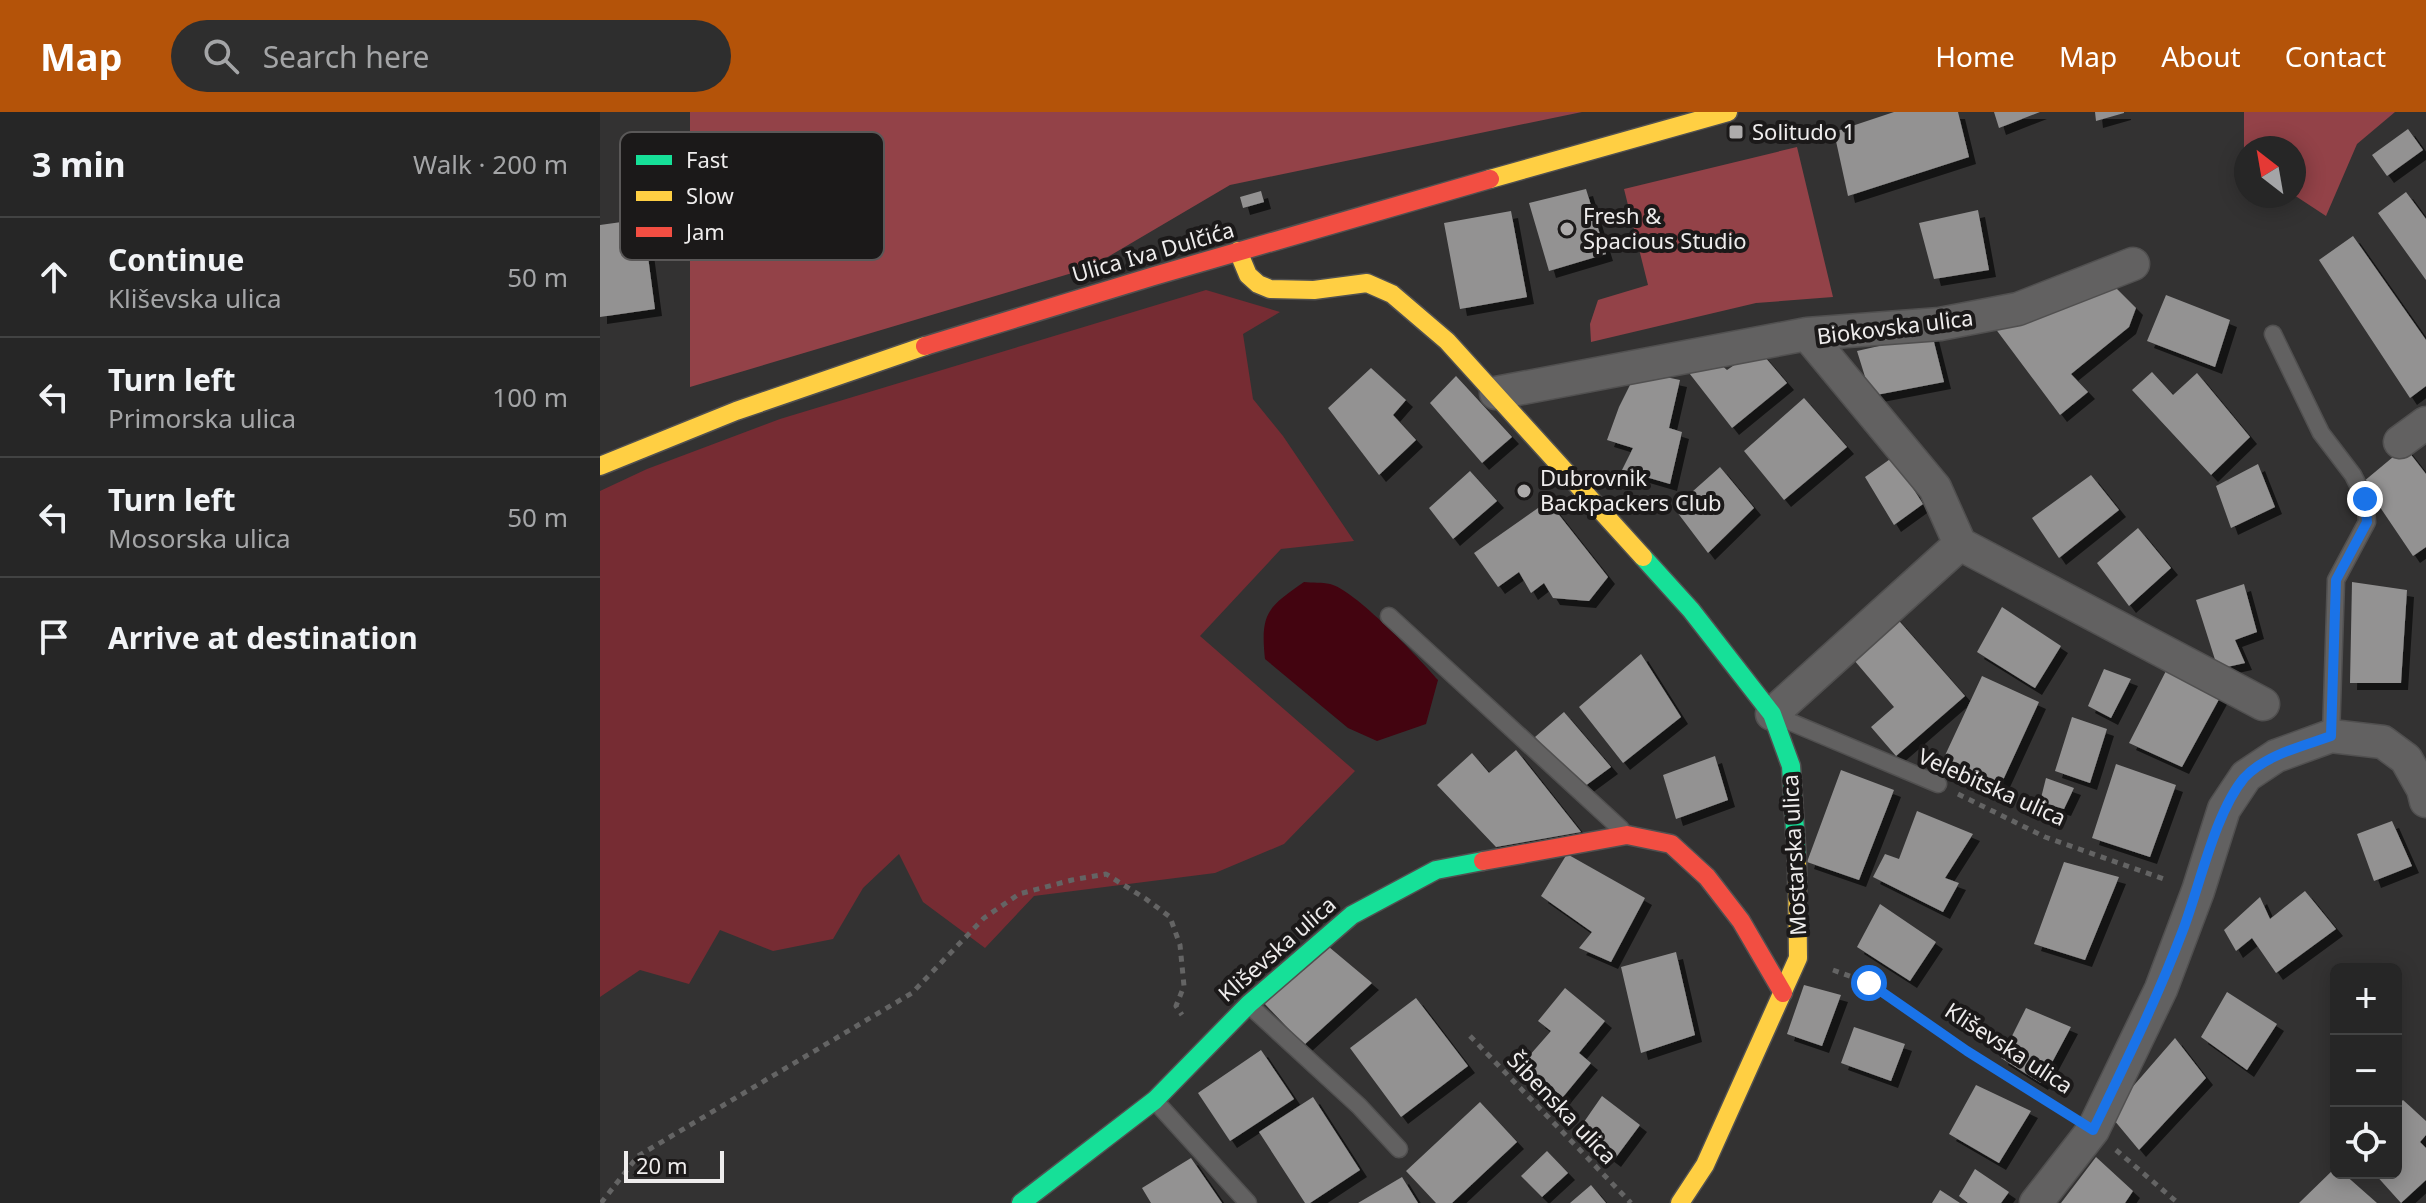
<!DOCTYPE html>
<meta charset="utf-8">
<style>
body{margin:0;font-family:"Noto Sans",sans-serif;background:#2e2e2e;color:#f1f3f6}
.controls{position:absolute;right:24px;bottom:24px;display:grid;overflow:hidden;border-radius:12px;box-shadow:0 4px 20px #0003}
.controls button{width:72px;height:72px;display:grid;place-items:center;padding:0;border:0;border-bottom:2px solid #424343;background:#262626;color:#f1f3f6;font:40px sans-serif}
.compass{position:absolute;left:1634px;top:24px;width:72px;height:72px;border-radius:50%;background:#262626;box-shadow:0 4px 20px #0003;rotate:329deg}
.scale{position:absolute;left:24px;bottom:20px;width:100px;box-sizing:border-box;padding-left:8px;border:4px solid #eeecec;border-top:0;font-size:22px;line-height:28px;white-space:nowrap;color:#eeecec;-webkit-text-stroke:6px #1b1919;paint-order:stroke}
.stop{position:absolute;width:24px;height:24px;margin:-18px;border:6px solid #1a73e8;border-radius:50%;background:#fff}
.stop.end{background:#1a73e8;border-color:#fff;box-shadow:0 2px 8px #0008}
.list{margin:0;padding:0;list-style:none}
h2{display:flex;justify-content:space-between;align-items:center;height:104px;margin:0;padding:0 32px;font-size:34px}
h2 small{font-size:26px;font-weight:400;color:#a4a5a7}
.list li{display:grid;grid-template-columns:52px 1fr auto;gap:24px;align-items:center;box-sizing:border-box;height:120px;padding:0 32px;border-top:2px solid #424343}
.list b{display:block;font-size:30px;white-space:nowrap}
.list p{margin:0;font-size:26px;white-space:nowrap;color:#a4a5a7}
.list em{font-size:26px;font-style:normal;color:#a4a5a7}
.icon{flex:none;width:44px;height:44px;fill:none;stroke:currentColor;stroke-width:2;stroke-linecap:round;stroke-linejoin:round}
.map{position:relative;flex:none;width:1826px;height:1091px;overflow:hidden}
header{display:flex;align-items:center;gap:48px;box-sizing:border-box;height:112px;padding:0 40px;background:#b45309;color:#fff}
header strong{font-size:38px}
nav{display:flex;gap:44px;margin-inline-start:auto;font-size:28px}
.search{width:560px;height:72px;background:#2e2e2e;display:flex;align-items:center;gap:20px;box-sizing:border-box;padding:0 28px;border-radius:44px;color:#a4a5a7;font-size:30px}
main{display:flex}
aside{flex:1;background:#262626}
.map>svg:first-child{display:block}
.green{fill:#762c33}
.forest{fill:#934248}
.water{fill:#430410}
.building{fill:#939292;filter:url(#shadow)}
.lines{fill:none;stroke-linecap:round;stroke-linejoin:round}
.lane-casing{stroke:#515050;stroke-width:19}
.street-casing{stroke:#515050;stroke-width:35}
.fast-casing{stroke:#515050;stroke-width:21}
.slow-casing{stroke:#515050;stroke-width:21}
.jam-casing{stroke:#515050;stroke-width:21}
.path{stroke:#646464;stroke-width:5;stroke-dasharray:6 6;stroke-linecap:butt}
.lane{stroke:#626161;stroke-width:16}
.street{stroke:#626161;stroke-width:32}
.fast{stroke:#16e098;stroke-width:18}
.slow{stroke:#ffcf43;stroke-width:18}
.jam{stroke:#f24e42;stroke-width:18}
.route{stroke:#1a73e8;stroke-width:10}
.poi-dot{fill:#adabab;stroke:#1b1919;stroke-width:3}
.labels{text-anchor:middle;stroke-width:8;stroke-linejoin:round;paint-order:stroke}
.poi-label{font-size:22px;fill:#eeecec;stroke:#1b1919;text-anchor:start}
.street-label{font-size:22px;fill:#eeecec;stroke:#1b1919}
.key{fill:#1b1919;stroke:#5a5858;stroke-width:2}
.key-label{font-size:22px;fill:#eeecec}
</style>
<header>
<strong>Map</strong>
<div class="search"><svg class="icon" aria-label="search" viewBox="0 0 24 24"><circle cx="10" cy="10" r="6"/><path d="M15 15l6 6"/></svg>Search here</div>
<nav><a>Home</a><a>Map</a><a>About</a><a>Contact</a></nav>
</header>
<main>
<aside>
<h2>3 min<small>Walk · 200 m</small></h2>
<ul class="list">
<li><svg class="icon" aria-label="ahead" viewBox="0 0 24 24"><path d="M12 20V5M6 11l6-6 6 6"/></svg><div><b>Continue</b><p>Kliševska ulica</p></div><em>50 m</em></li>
<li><svg class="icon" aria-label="left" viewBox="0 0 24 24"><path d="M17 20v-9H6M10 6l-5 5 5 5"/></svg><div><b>Turn left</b><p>Primorska ulica</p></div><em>100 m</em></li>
<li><svg class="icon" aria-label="left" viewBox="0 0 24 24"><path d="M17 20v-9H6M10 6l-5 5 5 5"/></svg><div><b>Turn left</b><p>Mosorska ulica</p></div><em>50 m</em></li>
<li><svg class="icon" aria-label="arrive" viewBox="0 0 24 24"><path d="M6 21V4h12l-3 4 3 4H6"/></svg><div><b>Arrive at destination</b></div></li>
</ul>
</aside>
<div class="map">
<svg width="1826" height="1091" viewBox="0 0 1826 1091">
<defs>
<filter id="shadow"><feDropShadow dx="7" dy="7" stdDeviation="0" flood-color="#0009"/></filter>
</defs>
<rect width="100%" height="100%" fill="#333232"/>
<path class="green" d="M 606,178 L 680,200 L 643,222 L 653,287 L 683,324 L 754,429 L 681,437 L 600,524 L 755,659 L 684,732 L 615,761 L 434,784 L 385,836 L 323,790 L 299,742 L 263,776 L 233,827 L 173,839 L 120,818 L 89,872 L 40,858 L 0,885 L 0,379 L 47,357 L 180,307 Z"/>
<path class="forest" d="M 90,0 L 982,0 L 630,73 L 489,156 L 90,275 Z
M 1644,0 L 1795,0 L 1757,32 L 1726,104 L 1694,83 L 1694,36 L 1646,36 L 1644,61 Z
M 1197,35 L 1233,185 L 1156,191 L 991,230 L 990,212 L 998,188 L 1048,173 L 1024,77 Z"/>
<path class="water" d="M 704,470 C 712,471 722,470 730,472 C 754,477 820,547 838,568 L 826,612 L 777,629 L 748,616 L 665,547 C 660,501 668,495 704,470 Z"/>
<path class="building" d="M 1294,0 L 1358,0 L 1369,45 L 1248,84 L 1234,20 Z
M 1394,0 L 1440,0 L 1399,16 Z
M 1495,0 L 1524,0 L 1524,1 L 1496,9 Z
M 1808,17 L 1823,38 L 1787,64 L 1772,43 Z
M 986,77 L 1006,142 L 949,159 L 929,91 Z
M 661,79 L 664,90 L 643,96 L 640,85 Z
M 1806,80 L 1826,107 L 1826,168 L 1778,101 Z
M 1378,98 L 1389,158 L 1334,167 L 1319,111 Z
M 911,99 L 927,185 L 860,197 L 844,111 Z
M 43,107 L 55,197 L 0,205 L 0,113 Z
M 1753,124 L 1826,228 L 1826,274 L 1810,286 L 1719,148 Z
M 1511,171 L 1536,196 L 1529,215 L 1471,262 L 1488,280 L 1460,303 L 1395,216 Z
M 1566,183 L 1630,208 L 1615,255 L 1547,229 Z
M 1332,222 L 1344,270 L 1271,284 L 1257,239 Z
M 1158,237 L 1187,271 L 1132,316 L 1086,257 L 1112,245 L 1127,258 Z
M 771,256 L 806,288 L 793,303 L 816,328 L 779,363 L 728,296 Z
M 1037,259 L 1080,268 L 1069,316 L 1082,320 L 1070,372 L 1022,358 L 1033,336 L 1007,328 L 1019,295 Z
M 1552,260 L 1573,283 L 1597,261 L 1650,325 L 1611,363 L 1532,278 Z
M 856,264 L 912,325 L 882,351 L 830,291 Z
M 1204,286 L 1247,335 L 1184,388 L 1144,339 Z
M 1805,335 L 1826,362 L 1826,435 L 1813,444 L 1763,370 Z
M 1293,345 L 1323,392 L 1294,413 L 1265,365 Z
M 1658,352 L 1675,395 L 1631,416 L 1616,374 Z
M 1120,355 L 1154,396 L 1108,441 L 1074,396 Z
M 870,359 L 897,389 L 853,427 L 829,396 Z
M 1491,363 L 1519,398 L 1459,446 L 1432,406 Z
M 948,389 L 1008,465 L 989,489 L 953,486 L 944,471 L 931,481 L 919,460 L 898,475 L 874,441 Z
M 1538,416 L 1571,456 L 1529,494 L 1497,451 Z
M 1752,470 L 1807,478 L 1801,571 L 1750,571 Z
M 1644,472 L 1657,520 L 1635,528 L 1645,551 L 1618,557 L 1596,488 Z
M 1402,495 L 1461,534 L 1435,576 L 1377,540 Z
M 1293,502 L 1365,584 L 1296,644 L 1271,615 L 1294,595 L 1248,541 Z
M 1041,542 L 1081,605 L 1023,651 L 979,595 Z
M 1504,557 L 1531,567 L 1511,606 L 1488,594 Z
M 1567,557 L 1623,580 L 1582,655 L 1529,631 Z
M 1382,564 L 1439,590 L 1398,679 L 1341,652 Z
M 964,600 L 1011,655 L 981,677 L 935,625 Z
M 1472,605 L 1507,617 L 1490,671 L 1455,659 Z
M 916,638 L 981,720 L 896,735 L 837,673 L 872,641 L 889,661 Z
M 1115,644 L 1128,688 L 1076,707 L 1063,663 Z
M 1516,652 L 1576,673 L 1550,745 L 1492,726 Z
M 1241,658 L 1294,678 L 1259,768 L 1207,750 Z
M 1446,666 L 1474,676 L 1464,697 L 1440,690 Z
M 1317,699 L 1373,722 L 1345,766 L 1359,771 L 1343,800 L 1273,765 L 1285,742 L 1299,747 Z
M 1792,709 L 1812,754 L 1774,769 L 1757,722 Z
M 967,742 L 1045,786 L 1011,850 L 979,836 L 992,820 L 941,784 Z
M 1464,750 L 1519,765 L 1485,848 L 1434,832 Z
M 1705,779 L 1736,817 L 1676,861 L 1652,826 L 1636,839 L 1624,818 L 1660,785 L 1670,807 Z
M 1280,792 L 1336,830 L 1310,869 L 1257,835 Z
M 729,835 L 772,871 L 704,933 L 664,891 Z
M 1076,840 L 1095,923 L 1041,941 L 1021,855 Z
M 1204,873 L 1241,883 L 1222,934 L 1187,922 Z
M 965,876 L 1005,909 L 979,941 L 991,951 L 963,985 L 922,952 L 951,919 L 938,909 Z
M 1627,880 L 1677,912 L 1647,958 L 1601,925 Z
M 816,886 L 868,954 L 801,1005 L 750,936 Z
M 1426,896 L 1471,915 L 1441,971 L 1401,946 Z
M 1254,915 L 1305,932 L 1291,969 L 1241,951 Z
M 1575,926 L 1606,966 L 1539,1038 L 1509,1002 Z
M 661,938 L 694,987 L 630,1029 L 598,981 Z
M 1376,973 L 1431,999 L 1399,1051 L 1349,1022 Z
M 1002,984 L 1040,1013 L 1014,1048 L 977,1020 Z
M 713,985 L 760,1058 L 710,1091 L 705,1091 L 659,1020 Z
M 1803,988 L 1826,1009 L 1826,1023 L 1820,1030 L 1826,1036 L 1826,1068 L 1801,1091 L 1774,1061 L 1796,1061 L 1796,1022 L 1802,1017 L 1796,1013 L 1796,994 Z
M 880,990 L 917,1030 L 852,1091 L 836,1091 L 806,1059 Z
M 947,1039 L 968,1061 L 942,1085 L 921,1064 Z
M 1496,1045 L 1533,1079 L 1525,1091 L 1461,1091 Z
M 591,1046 L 622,1091 L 551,1091 L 542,1076 Z
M 1736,1055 L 1736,1061 L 1743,1061 L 1777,1091 L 1699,1091 Z
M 1375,1057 L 1409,1080 L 1401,1091 L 1368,1091 L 1359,1084 Z
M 802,1065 L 818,1091 L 758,1091 Z
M 991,1073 L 1006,1091 L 970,1091 Z
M 1340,1078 L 1360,1091 L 1332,1091 Z"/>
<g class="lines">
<defs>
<path id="lane" d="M 1673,222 L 1721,321 L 1753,363 L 1765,387 L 1767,410 L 1736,468 L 1731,624
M 789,504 L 1021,717
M 1181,606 L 1338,672
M 650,894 L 759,994 L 799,1037
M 556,990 L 648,1091"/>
<path id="street" d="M 896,281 L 1207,222
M 1800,330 L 1826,311
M 1360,432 L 1335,376 L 1207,222 L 1340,212 L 1418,197 L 1533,152
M 1172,602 L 1360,432 L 1663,592
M 1436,1091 L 1493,1018 L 1561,877 L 1598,779 L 1624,697 L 1646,664 L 1676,644 L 1731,624 L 1783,630 L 1806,647 L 1823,677 L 1826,689"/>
<path id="fast" d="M 1043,445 L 1091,498 L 1172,602 L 1191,654 L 1197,750
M 421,1091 L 555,988 L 649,892 L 752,803 L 836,758 L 883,749"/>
<path id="slow" d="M 890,67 L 1128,0
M 638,139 L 648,163 L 658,172 L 670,177 L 714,178 L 767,171 L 792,182 L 847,229 L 1043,445
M 0,354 L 136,299 L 325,234
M 1080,1091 L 1105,1053 L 1198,846 L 1197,750"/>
<path id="jam" d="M 325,234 L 554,164 L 890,67
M 883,749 L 1027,723 L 1071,732 L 1107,765 L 1141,809 L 1183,881"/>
</defs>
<use href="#lane" class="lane-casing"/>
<use href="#street" class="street-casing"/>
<use href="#fast" class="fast-casing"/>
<use href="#slow" class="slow-casing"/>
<use href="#jam" class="jam-casing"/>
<path class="path" d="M 1358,682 L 1445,725 L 1567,768
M 1233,858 L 1269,871 L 1367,939 L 1466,1001
M 870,924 L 1031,1091
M 1516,1038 L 1578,1091
M 1,1091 L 38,1044 L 312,881 L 384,806 L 419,782 L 472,768 L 506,762 L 546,787 L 570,805 L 580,833 L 584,874 L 576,894 L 582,903"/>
<use href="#lane" class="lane"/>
<use href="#street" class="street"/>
<use href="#fast" class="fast"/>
<use href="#slow" class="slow"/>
<use href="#jam" class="jam"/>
</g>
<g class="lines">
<path class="route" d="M 1269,871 L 1367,939 L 1493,1018 C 1525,952 1557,887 1583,818 C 1600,773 1615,701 1644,666 C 1665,643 1703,634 1731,624 L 1736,468 L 1767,410 L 1765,387"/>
</g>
<g class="poi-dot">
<rect x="1128" y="12" width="16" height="16" rx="4"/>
<circle cx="967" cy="117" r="8"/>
<circle cx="924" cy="379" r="8"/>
</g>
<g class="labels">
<g class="poi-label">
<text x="1152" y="28">Solitudo 1</text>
<text x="983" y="112">Fresh &amp;<tspan x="983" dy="25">Spacious Studio</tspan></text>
<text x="940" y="374">Dubrovnik<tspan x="940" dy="25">Backpackers Club</tspan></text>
</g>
<g class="street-label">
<text transform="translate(553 140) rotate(-16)" y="8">Ulica Iva Dulčića</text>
<text transform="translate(1295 215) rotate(-7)" y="8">Biokovska ulica</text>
<text transform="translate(1392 675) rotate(24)" y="8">Velebitska ulica</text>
<text transform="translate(1194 743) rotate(-93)" y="8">Mostarska ulica</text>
<text transform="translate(677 837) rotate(-41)" y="8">Kliševska ulica</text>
<text transform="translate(1409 936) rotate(33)" y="8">Kliševska ulica</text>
<text transform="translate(962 996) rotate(46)" y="8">Šibenska ulica</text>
</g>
</g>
<rect x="20" y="20" width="264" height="128" rx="12" class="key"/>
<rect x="36" y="43" width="36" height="10" fill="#16e098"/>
<rect x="36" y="79" width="36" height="10" fill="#ffcf43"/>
<rect x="36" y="115" width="36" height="10" fill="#f24e42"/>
<g class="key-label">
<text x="86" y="56">Fast</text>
<text x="86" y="92">Slow</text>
<text x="86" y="128">Jam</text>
</g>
</svg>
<div class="controls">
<button>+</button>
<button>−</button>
<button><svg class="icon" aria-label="locate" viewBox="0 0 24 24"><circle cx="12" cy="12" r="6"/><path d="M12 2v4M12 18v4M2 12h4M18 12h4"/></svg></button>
</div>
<svg class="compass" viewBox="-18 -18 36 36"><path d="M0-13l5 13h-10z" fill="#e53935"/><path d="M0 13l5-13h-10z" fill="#a4a5a7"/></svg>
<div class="scale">20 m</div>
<div class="stop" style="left:1269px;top:871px"></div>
<div class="stop end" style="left:1765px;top:387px"></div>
</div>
</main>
